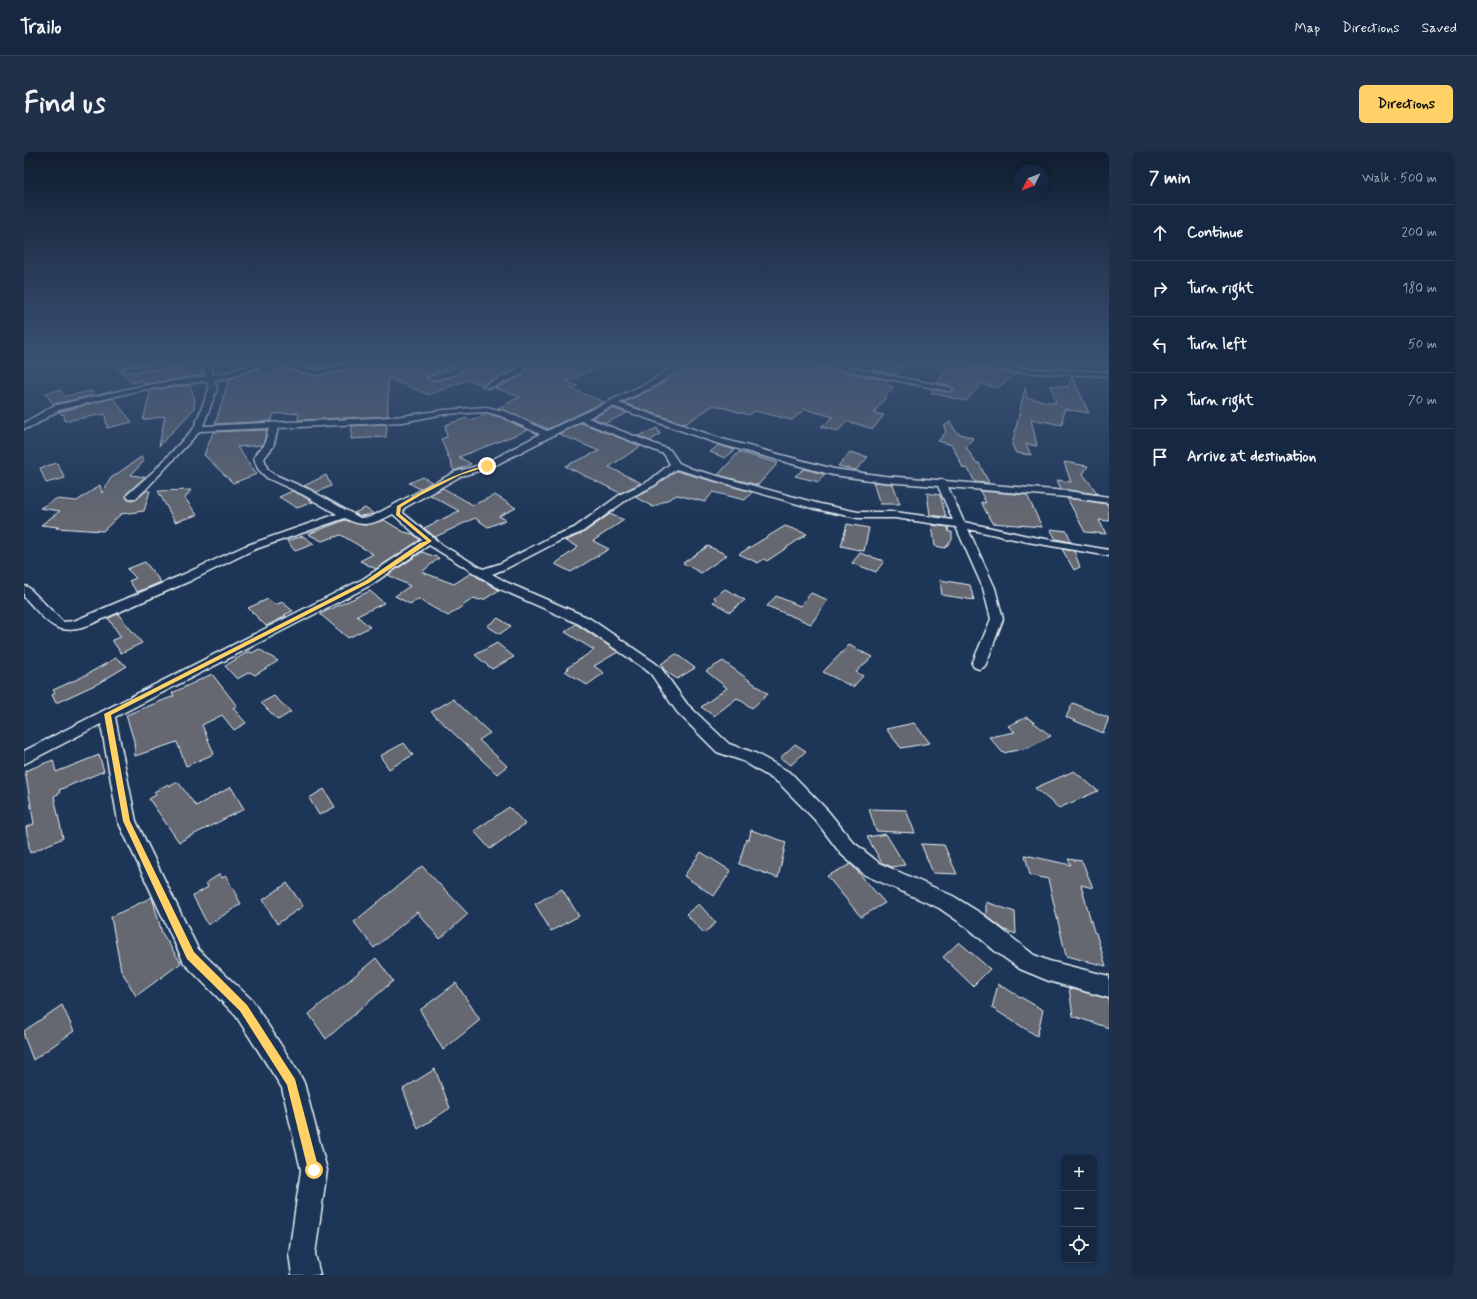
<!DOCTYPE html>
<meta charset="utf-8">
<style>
body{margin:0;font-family:Mynerve,sans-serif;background:#1f3048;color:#f1f3f6}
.controls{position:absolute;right:12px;bottom:12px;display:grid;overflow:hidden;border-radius:6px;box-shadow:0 2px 6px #0003}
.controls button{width:36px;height:36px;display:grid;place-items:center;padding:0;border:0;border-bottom:1px solid #35445a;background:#162841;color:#f1f3f6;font:20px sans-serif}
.compass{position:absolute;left:989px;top:12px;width:36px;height:36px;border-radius:50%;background:#162841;box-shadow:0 2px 6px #0003;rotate:227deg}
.stop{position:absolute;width:12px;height:12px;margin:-9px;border:3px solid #ffd166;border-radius:50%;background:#fff}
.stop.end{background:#ffd166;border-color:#fff;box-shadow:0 1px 4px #0008}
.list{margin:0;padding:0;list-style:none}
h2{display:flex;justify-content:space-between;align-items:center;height:52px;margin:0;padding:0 16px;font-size:17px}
h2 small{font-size:13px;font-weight:400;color:#9ea6b1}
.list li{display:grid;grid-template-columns:26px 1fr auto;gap:12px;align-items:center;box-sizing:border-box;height:56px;padding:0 16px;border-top:1px solid #35445a}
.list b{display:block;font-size:15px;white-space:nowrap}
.list em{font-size:13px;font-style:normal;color:#9ea6b1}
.icon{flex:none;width:22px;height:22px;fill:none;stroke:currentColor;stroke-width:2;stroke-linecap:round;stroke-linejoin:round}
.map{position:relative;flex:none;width:1085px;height:1123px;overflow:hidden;border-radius:6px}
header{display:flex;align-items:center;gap:24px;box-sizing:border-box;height:56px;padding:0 20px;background:#162841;border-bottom:1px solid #35445a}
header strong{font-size:19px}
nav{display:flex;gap:22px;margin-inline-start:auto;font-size:14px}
.intro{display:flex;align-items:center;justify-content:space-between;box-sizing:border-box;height:96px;padding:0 24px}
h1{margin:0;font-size:28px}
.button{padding:10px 18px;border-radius:6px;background:#ffd166;color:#111;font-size:14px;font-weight:700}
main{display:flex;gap:24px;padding:0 24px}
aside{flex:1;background:#162841;border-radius:6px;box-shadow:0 2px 6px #0003}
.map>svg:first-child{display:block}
.building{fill:#65676f;stroke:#e8f1f8}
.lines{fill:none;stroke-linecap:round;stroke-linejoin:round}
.minor-casing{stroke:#e8f1f8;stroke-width:3}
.minor{fill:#1d3557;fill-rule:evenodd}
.route{fill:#ffd166}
</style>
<header>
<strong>Trailo</strong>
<nav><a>Map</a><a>Directions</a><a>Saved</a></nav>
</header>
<div class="intro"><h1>Find us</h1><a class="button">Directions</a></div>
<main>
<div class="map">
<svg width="1085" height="1123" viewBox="0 0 1085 1123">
<rect width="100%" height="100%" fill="#1d3557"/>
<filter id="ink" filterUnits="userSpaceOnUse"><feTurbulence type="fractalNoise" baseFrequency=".025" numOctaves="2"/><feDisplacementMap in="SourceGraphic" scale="8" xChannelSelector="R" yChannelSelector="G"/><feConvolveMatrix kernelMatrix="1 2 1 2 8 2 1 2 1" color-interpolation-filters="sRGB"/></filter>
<g filter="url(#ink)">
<path class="building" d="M 88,210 L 139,210 L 103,215 L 98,217 L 103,221 L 169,213 L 176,210 L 178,223 L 121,232 L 119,228 L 107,231 Z
M 295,210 L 323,210 L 297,216 L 281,215 Z
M 336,210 L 439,210 L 402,225 L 407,229 L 431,224 L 452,210 L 496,210 L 490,218 L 459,232 L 443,228 L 405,243 L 364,226 L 364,264 L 274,268 L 275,261 L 250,262 L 247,269 L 191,272 L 205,227 L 232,217 L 242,222 L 259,216 L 292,224 L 312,221 Z
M 507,210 L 522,210 L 539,215 L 548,210 L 587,210 L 543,229 L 554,234 L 546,236 L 580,250 L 524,277 L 474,256 L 496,245 L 471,236 L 498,224 Z
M 673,210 L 777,210 L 809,219 L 865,228 L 860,233 L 869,235 L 850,261 L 860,263 L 849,277 L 823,269 L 814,279 L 797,275 L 809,265 L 781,257 L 768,268 L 731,259 L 725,263 L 690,253 L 661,272 L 599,251 L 632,235 Z
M 852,210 L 853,210 L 880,215 L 871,223 L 848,218 Z
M 969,210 L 1007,210 L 1001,215 Z
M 927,211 L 968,219 L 968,218 L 992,222 L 973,236 L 957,232 L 942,249 L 907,241 L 909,237 L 925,240 L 930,238 L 926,234 L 913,231 Z
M 1048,224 L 1065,261 L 1040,257 L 1038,273 L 1007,267 L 1013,294 L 1002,292 L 1007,303 L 992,301 L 988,293 L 1001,236 L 1003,246 L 1032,251 L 1027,233 L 1044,235 Z
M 166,233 L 171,248 L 170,257 L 135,294 L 141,264 L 119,268 L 126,241 L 125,238 Z
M 36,238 L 41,244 L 68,239 L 71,243 L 29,252 L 21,241 Z
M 89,246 L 108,270 L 83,276 L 81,262 L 41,269 L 40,262 L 38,263 L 35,260 Z
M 588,256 L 603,261 L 581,271 L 568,266 Z
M 463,262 L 476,265 L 504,278 L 435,305 L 447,312 L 430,319 L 417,287 L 423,285 L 421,273 L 443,266 L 446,268 Z
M 926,270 L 933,281 L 949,286 L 942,295 L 952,311 L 955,311 L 965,331 L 951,330 L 944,317 L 939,316 L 928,293 L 914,289 L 922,280 L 920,274 Z
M 557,271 L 617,294 L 585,315 L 617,331 L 596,341 L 541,314 L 575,299 L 535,282 Z
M 363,272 L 362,285 L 327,287 L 328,274 Z
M 633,276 L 636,282 L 626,289 L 614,284 Z
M 243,278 L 239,293 L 213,295 L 233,322 L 209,331 L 180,303 L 189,280 Z
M 695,293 L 711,298 L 701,306 L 686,300 Z
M 715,300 L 754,311 L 734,333 L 694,323 Z
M 826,300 L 844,305 L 832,318 L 814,314 Z
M 117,305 L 120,309 L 107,323 L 121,325 L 103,341 L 102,345 L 104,348 L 112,348 L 122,339 L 126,339 L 120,359 L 97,362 L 79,379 L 32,376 L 34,375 L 17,373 L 36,359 L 16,356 L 32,347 L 53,349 L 76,333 L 78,341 L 87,326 Z
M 1040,310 L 1064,314 L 1059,322 L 1074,342 L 1037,337 L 1033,328 L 1047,330 Z
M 33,311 L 41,326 L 22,331 L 16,316 Z
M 780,317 L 800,322 L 795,330 L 771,324 Z
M 652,319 L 688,329 L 728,340 L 721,348 L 689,340 L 681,350 L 653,343 L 629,355 L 611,345 L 632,334 Z
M 302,323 L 307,334 L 293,340 L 280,334 Z
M 399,325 L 408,330 L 396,337 L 385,331 Z
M 849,330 L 869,332 L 876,352 L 856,352 Z
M 419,336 L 449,353 L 471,343 L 492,356 L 475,364 L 482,368 L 464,375 L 451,366 L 411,385 L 400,376 L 435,359 L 406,343 Z
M 167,338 L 161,346 L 173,363 L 151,370 L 134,339 Z
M 268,339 L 277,343 L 289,350 L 273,356 L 255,345 Z
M 956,339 L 1003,343 L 1018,375 L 968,371 L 957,350 L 962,351 Z
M 903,341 L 916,343 L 922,365 L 906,363 Z
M 1043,346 L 1082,352 L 1085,356 L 1085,369 L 1075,368 L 1082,382 L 1061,380 Z
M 341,356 L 350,362 L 336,364 L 330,361 Z
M 586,362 L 600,368 L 569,389 L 585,397 L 547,420 L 531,412 L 554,395 L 541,389 L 559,381 Z
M 321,368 L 340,373 L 360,368 L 380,380 L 389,382 L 396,388 L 352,417 L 336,409 L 349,402 L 317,383 L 298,389 L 284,382 Z
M 823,372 L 845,376 L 840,399 L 817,394 Z
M 908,373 L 924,375 L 925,380 L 928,380 L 928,388 L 921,396 L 911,394 Z
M 761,374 L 783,382 L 743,409 L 740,407 L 734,411 L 715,402 Z
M 1026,377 L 1043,379 L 1047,390 L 1032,387 Z
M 279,384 L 290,392 L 271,399 L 263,389 Z
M 684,394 L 703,403 L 677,421 L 659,411 Z
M 1038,397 L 1050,399 L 1056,415 L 1050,418 Z
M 398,400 L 415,406 L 398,420 L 430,432 L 447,421 L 475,438 L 461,447 L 455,448 L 450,446 L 424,464 L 394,447 L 386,452 L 371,444 L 386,434 L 364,423 Z
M 836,401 L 860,409 L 852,420 L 828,411 Z
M 121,410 L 137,430 L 113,440 L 105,429 L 112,426 L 103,417 Z
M 916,428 L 946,433 L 950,448 L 918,443 Z
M 701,437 L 721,448 L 706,460 L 689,450 L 692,448 L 690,445 Z
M 346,439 L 360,451 L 333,464 L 346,475 L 324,486 L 296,462 Z
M 787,441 L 804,448 L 787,472 L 743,454 L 752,444 L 776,454 Z
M 244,447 L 251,453 L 258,450 L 269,459 L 260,463 L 262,464 L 242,474 L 224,456 Z
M 94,462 L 118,491 L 97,501 L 88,488 L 97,485 L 84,466 Z
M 474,466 L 487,474 L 476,482 L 463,474 Z
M 552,472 L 594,500 L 570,514 L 580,521 L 563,533 L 541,519 L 545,517 L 543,516 L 570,498 L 541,480 Z
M 473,491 L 490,505 L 468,517 L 451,503 Z
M 825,493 L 848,505 L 832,520 L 839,524 L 829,535 L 799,520 Z
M 235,497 L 254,509 L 231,523 L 226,520 L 213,527 L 201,514 L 225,499 L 228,501 Z
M 652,502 L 671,516 L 653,527 L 639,517 L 641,515 L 637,512 Z
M 92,506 L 103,514 L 75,531 L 32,551 L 28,543 L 31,541 L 29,538 L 58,525 Z
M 699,509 L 744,542 L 728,556 L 713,546 L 690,564 L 677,555 L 703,536 L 682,519 Z
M 188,522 L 213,554 L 209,556 L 222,571 L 210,578 L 198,563 L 178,573 L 190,602 L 162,614 L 153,590 L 111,604 L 110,589 L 102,563 L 150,544 L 148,541 Z
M 250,544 L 267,560 L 254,568 L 237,551 Z
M 429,547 L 466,581 L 455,588 L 483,614 L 473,622 L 407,560 Z
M 1049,551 L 1085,566 L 1079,581 L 1042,565 Z
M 1003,565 L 1027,584 L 1004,596 L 979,601 L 965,585 L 991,580 L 984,574 Z
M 890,571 L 906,591 L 877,596 L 862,577 Z
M 380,591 L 389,603 L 365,617 L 356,604 Z
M 771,592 L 782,599 L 767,613 L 756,606 Z
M 75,603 L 80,619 L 35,638 L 36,641 L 30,644 L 39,686 L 6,701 L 2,675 L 10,672 L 1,619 L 29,608 L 32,620 Z
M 1050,619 L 1074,639 L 1035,656 L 1011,636 Z
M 154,630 L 172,654 L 207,635 L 220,657 L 155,690 L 125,647 L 132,643 L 130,640 L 144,632 L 146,634 Z
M 300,637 L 311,655 L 295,663 L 285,646 Z
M 485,655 L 501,672 L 466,697 L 450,679 Z
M 845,657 L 882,658 L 891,681 L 852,679 Z
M 727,678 L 762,690 L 754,726 L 715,712 L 722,687 L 725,688 Z
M 862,682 L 881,713 L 868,715 L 858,711 L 843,685 Z
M 897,692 L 920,693 L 933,722 L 909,721 Z
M 677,700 L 707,719 L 690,744 L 660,724 Z
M 1001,703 L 1047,713 L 1044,707 L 1058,709 L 1069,736 L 1057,733 L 1070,780 L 1072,781 L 1082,814 L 1042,804 L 1024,727 L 1006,723 Z
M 827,712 L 861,751 L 837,765 L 803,724 Z
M 398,714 L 444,762 L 416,787 L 393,760 L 350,796 L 330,770 Z
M 196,722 L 198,726 L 202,724 L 217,752 L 184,773 L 169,744 L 184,735 L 182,731 Z
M 263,731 L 279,754 L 253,772 L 239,748 Z
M 538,737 L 555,764 L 527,779 L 511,752 Z
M 128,745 L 138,781 L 157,811 L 112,844 L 97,818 L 87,765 Z
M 962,750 L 991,760 L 992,782 L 981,778 L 962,764 Z
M 675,752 L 692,771 L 680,781 L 662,762 Z
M 935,790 L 966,817 L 949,834 L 919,805 Z
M 352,806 L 369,829 L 302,887 L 285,862 Z
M 432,831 L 456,868 L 419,898 L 396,858 Z
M 974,832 L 1019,858 L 1013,884 L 968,856 Z
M 1045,836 L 1085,847 L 1085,876 L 1049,864 Z
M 38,853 L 50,879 L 9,908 L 0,884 L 0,879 Z
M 411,917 L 426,956 L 394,977 L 379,937 Z"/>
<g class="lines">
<defs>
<path id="minor" d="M 151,210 L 173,210 L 169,212 L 103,220 L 99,218 L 103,216 Z
M 182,210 L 190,210 L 188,219 L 189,223 C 209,221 227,210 247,210 L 204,226 L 190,228 L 193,237 L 179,274 L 352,266 L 379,264 L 420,258 L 463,255 L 483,260 L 523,279 L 625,230 L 655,210 L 663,210 L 631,234 L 595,251 L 698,287 L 810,317 L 860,324 L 913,328 L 917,327 L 921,329 L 1043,339 L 1085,345 L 1085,351 L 1043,345 L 924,335 L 940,370 L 1004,384 L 1085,398 L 1085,404 L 1004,390 L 944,377 L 971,436 L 979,467 L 962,512 L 960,515 L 955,517 L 950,515 L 948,512 L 967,467 L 959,436 L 932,375 L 871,366 L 834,366 L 791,357 L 652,317 L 631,333 L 605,346 L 558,380 L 535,389 L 483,416 L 468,422 L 484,431 L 565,466 L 631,511 L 637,516 L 663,552 L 705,592 L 731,601 L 767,621 L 804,659 L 829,690 L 855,711 L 929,744 L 958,762 L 1010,803 L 1025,809 L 1085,824 L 1085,846 L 1025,829 L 996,817 L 971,799 L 944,776 L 915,756 L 841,723 L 817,702 L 792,669 L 755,631 L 719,609 L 693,600 L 653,560 L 627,522 L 621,517 L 555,472 L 476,437 L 405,393 L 347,433 L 91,565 L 112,669 L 174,797 L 228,848 L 276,923 L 280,931 L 303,1018 L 291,1102 L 296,1123 L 268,1123 L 265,1102 L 277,1018 L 258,936 L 212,864 L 160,811 L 94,669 L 77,572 L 0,612 L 0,599 L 339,427 L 398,388 L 369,362 C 351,371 340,377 321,366 L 229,398 L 166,429 L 58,476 C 28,484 19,464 0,445 L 0,434 L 4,435 L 39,470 L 50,469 L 158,423 L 221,394 L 313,362 L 278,342 L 243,326 L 234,317 L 230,306 L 233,300 L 240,294 L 245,276 L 176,279 L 121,338 L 112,346 L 104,346 L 103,344 L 104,342 L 131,318 L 170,276 L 185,237 L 183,229 L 117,238 L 35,258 L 11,273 L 0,277 L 0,271 L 29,254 L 117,234 L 182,224 L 180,219 ZM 588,254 L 692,291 L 809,323 L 860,330 L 914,334 L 929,368 L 871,360 L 834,360 L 796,352 L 668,317 L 655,311 L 646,298 L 564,266 ZM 463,260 L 477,264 L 516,282 L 460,312 L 431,320 L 347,365 L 336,366 L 286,338 L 249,322 L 243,316 L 240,306 L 249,295 L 254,276 L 379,270 L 420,262 ZM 557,269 L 640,302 L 646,312 L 625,329 L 597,342 L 550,376 L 527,385 L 475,412 L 459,417 L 418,393 L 379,361 L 380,356 L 437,324 L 466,316 Z
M 249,210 C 264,210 277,218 292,218 C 307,219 320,210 335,210 L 311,220 L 292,223 L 273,219 Z
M 442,210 L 451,210 L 430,223 L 407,228 L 403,226 L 424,219 Z
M 498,210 L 506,210 L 497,223 L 466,236 L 459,234 L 491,219 Z
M 781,210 L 796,210 L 925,235 L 929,237 L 925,239 Z
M 936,210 L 954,210 L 991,216 L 1085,220 L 1085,224 L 991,220 L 940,212 Z"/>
</defs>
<use href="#minor" class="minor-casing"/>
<use href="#minor" class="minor"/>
</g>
</g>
<linearGradient id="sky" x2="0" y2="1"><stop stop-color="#101d30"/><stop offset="0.57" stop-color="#3a5174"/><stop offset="1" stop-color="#3a5174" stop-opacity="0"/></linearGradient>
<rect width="1085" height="367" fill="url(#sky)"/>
<path class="route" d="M 462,313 L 465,314 L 436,323 L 397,343 L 377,355 L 376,362 L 408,389 L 345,431 L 87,563 L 106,669 L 170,800 L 223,853 L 271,927 L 295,1018 L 293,1022 L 290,1023 L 286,1022 L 284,1018 L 263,933 L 216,859 L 163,807 L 99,669 L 80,562 L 341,429 L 396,391 L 403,389 L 372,363 L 373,354 C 402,336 430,322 462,313 Z"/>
</svg>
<div class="controls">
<button>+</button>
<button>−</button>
<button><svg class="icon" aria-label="locate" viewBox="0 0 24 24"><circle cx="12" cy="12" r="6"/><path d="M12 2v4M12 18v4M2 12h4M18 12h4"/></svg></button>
</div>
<svg class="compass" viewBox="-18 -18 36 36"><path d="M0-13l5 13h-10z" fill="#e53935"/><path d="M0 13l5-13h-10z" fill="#9ea6b1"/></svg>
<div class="stop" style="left:290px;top:1018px"></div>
<div class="stop end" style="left:463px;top:314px"></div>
</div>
<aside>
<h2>7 min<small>Walk · 500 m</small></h2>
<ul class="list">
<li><svg class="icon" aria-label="ahead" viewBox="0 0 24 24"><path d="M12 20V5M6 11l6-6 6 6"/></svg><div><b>Continue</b></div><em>200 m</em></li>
<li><svg class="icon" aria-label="right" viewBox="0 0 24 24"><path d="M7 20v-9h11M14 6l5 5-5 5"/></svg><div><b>Turn right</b></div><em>180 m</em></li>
<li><svg class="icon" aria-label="left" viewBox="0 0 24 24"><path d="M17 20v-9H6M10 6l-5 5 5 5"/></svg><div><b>Turn left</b></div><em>50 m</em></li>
<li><svg class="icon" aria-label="right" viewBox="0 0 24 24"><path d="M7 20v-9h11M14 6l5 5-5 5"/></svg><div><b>Turn right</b></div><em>70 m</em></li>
<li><svg class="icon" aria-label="arrive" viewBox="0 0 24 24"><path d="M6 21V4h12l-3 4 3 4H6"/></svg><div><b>Arrive at destination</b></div></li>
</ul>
</aside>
</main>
